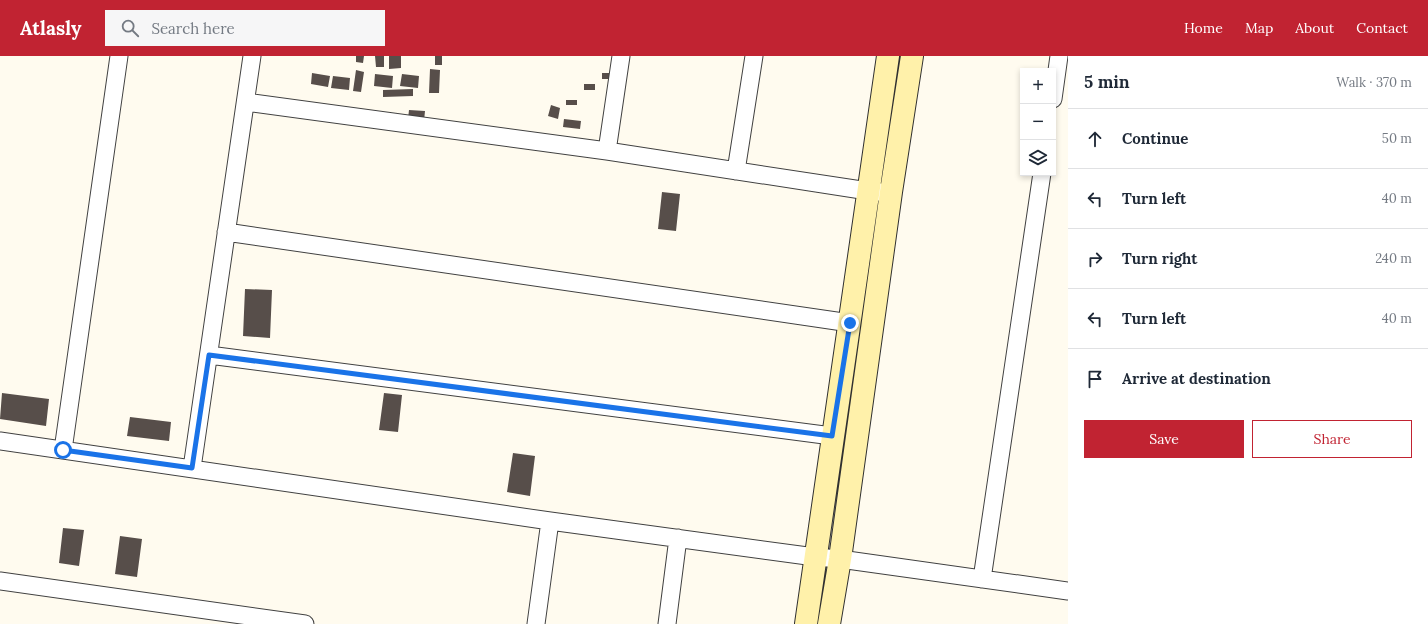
<!DOCTYPE html>
<meta charset="utf-8">
<style>
body{margin:0;font-family:Lora,serif;background:#f6f6f7;color:#1f2937}
.controls{position:absolute;right:12px;top:12px;display:grid;overflow:hidden;border-radius:0px;box-shadow:0 2px 6px #0003}
.controls button{width:36px;height:36px;display:grid;place-items:center;padding:0;border:0;border-bottom:1px solid #e0e1e3;background:#fff;color:#1f2937;font:20px sans-serif}
.stop{position:absolute;width:12px;height:12px;margin:-9px;border:3px solid #1a73e8;border-radius:50%;background:#fff}
.stop.end{background:#1a73e8;border-color:#fff;box-shadow:0 1px 4px #0008}
.list{margin:0;padding:0;list-style:none}
h2{display:flex;justify-content:space-between;align-items:center;height:52px;margin:0;padding:0 16px;font-size:17px}
h2 small{font-size:13px;font-weight:400;color:#747a83}
.list li{display:grid;grid-template-columns:26px 1fr auto;gap:12px;align-items:center;box-sizing:border-box;height:60px;padding:0 16px;border-top:1px solid #e0e1e3}
.list b{display:block;font-size:15px;white-space:nowrap}
.list em{font-size:13px;font-style:normal;color:#747a83}
.actions{display:flex;gap:8px;padding:12px 16px}
.actions a{flex:1;padding:9px 0;border:1px solid #c12332;border-radius:0px;text-align:center;font-size:14px;color:#c12332}
.actions .main{background:#c12332;color:#fff}
.icon{flex:none;width:22px;height:22px;fill:none;stroke:currentColor;stroke-width:2;stroke-linecap:round;stroke-linejoin:round}
.map{position:relative;flex:none;width:1068px;height:568px;overflow:hidden}
header{display:flex;align-items:center;gap:24px;box-sizing:border-box;height:56px;padding:0 20px;background:#c12332;color:#fff}
header strong{font-size:19px}
nav{display:flex;gap:22px;margin-inline-start:auto;font-size:14px}
.search{width:280px;height:36px;background:#f6f6f7;display:flex;align-items:center;gap:10px;box-sizing:border-box;padding:0 14px;border-radius:0px;color:#747a83;font-size:15px}
main{display:flex}
aside{flex:1;background:#fff}
.map>svg:first-child{display:block}
.building{fill:#574e4a}
.lines{fill:none;stroke-linecap:round;stroke-linejoin:round}
.street-casing{stroke:#414141;stroke-width:19}
.secondary-casing{stroke:#303030;stroke-width:24}
.street{stroke:#fff;stroke-width:17}
.secondary{stroke:#fff1aa;stroke-width:22}
.route{stroke:#1a73e8;stroke-width:5}
</style>
<header>
<strong>Atlasly</strong>
<div class="search"><svg class="icon" aria-label="search" viewBox="0 0 24 24"><circle cx="10" cy="10" r="6"/><path d="M15 15l6 6"/></svg>Search here</div>
<nav><a>Home</a><a>Map</a><a>About</a><a>Contact</a></nav>
</header>
<main>
<div class="map">
<svg width="1068" height="568" viewBox="0 0 1068 568">
<rect width="100%" height="100%" fill="#fffbef"/>
<path class="building" d="M 356,0 L 364,0 L 363,7 L 356,6 Z
M 375,0 L 384,0 L 384,11 L 376,11 Z
M 389,0 L 401,0 L 401,12 L 389,13 Z
M 435,0 L 442,0 L 442,9 L 435,9 Z
M 430,13 L 440,14 L 439,37 L 429,37 Z
M 356,14 L 364,16 L 361,36 L 353,35 Z
M 312,17 L 330,20 L 328,31 L 311,28 Z
M 602,17 L 613,17 L 613,23 L 602,23 Z
M 375,18 L 393,20 L 392,32 L 374,30 Z
M 402,18 L 419,20 L 418,32 L 400,30 Z
M 333,20 L 350,22 L 349,34 L 331,32 Z
M 584,28 L 595,28 L 595,34 L 584,34 Z
M 413,33 L 413,40 L 383,41 L 383,34 Z
M 566,44 L 577,44 L 577,49 L 566,49 Z
M 551,49 L 560,52 L 558,63 L 548,60 Z
M 409,54 L 425,55 L 424,65 L 408,63 Z
M 564,63 L 581,65 L 580,73 L 563,71 Z
M 662,136 L 680,138 L 676,175 L 658,173 Z
M 245,233 L 272,234 L 270,282 L 243,280 Z
M 2,337 L 49,343 L 46,370 L 0,363 Z
M 384,337 L 402,339 L 398,376 L 379,374 Z
M 130,361 L 171,366 L 169,385 L 127,380 Z
M 513,397 L 535,400 L 530,440 L 507,436 Z
M 63,472 L 84,474 L 79,510 L 59,507 Z
M 120,480 L 142,483 L 137,521 L 115,518 Z"/>
<g class="lines">
<defs>
<path id="street" d="M 1053,43 L 1059,0
M 246,46 L 607,95 L 868,135 L 880,136
M 607,95 L 621,0
M 736,115 L 754,0
M 226,176 L 850,267
M 209,299 L 832,380
M 0,385 L 550,465 L 815,501 L 840,503 L 1068,535
M 63,394 L 119,0
M 192,412 L 252,0
M 982,523 L 1042,117
M 0,525 L 305,568
M 536,568 L 550,465
M 667,568 L 678,482"/>
<path id="secondary" d="M 806,568 L 888,0
M 829,568 L 840,503 L 891,136 L 912,0"/>
</defs>
<use href="#street" class="street-casing"/>
<use href="#secondary" class="secondary-casing"/>
<use href="#street" class="street"/>
<use href="#secondary" class="secondary"/>
</g>
<g class="lines">
<path class="route" d="M 63,394 L 192,412 L 209,299 L 832,380 L 850,267"/>
</g>
</svg>
<div class="controls">
<button>+</button>
<button>−</button>
<button><svg class="icon" aria-label="layers" viewBox="0 0 24 24"><path d="M12 4l9 5-9 5-9-5zM3 14l9 5 9-5"/></svg></button>
</div>
<div class="stop" style="left:63px;top:394px"></div>
<div class="stop end" style="left:850px;top:267px"></div>
</div>
<aside>
<h2>5 min<small>Walk · 370 m</small></h2>
<ul class="list">
<li><svg class="icon" aria-label="ahead" viewBox="0 0 24 24"><path d="M12 20V5M6 11l6-6 6 6"/></svg><div><b>Continue</b></div><em>50 m</em></li>
<li><svg class="icon" aria-label="left" viewBox="0 0 24 24"><path d="M17 20v-9H6M10 6l-5 5 5 5"/></svg><div><b>Turn left</b></div><em>40 m</em></li>
<li><svg class="icon" aria-label="right" viewBox="0 0 24 24"><path d="M7 20v-9h11M14 6l5 5-5 5"/></svg><div><b>Turn right</b></div><em>240 m</em></li>
<li><svg class="icon" aria-label="left" viewBox="0 0 24 24"><path d="M17 20v-9H6M10 6l-5 5 5 5"/></svg><div><b>Turn left</b></div><em>40 m</em></li>
<li><svg class="icon" aria-label="arrive" viewBox="0 0 24 24"><path d="M6 21V4h12l-3 4 3 4H6"/></svg><div><b>Arrive at destination</b></div></li>
</ul>
<div class="actions"><a class="main">Save</a><a>Share</a></div>
</aside>
</main>
